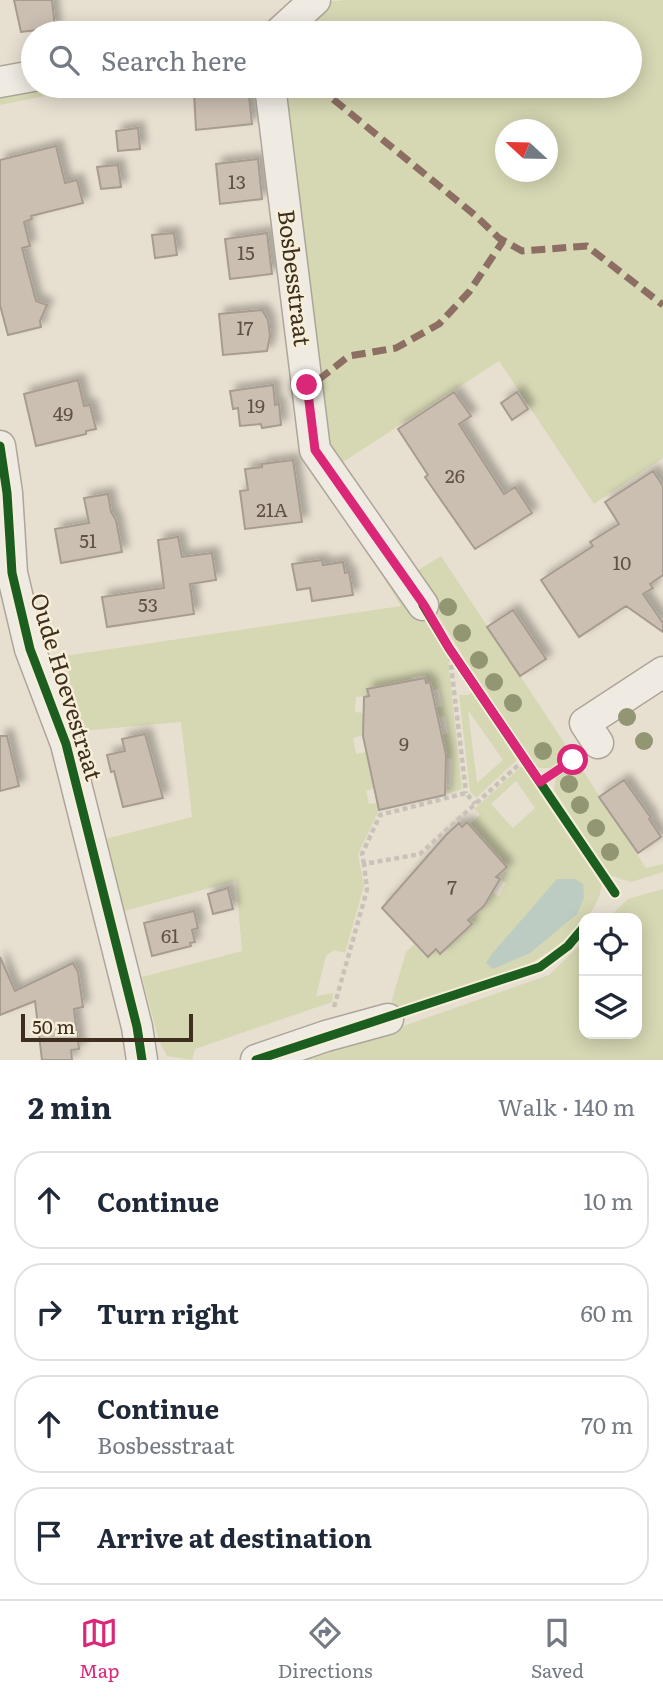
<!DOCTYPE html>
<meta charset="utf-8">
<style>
body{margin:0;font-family:Literata,serif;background:#f2f2f3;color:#1f2937}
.controls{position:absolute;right:21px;bottom:21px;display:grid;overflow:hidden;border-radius:14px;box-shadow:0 4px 18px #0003}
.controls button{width:63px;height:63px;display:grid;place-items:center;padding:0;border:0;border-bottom:2px solid #e0e1e3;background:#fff;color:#1f2937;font:35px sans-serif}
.compass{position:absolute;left:495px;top:119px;width:63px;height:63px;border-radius:50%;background:#fff;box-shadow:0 4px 18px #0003;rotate:292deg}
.scale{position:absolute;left:21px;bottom:18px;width:172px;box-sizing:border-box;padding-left:7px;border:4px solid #3d2e20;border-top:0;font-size:19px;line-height:24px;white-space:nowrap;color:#3d2e20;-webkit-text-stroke:5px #f7eed8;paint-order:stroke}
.stop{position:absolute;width:21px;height:21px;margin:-16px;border:5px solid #db2777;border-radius:50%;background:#fff}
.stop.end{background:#db2777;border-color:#fff;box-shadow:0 2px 7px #0008}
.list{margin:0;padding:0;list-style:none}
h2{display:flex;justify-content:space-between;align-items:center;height:91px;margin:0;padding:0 28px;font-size:30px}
h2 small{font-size:23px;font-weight:400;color:#747a83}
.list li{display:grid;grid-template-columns:46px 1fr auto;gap:21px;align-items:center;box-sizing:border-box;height:98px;margin:0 14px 14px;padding:0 14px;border:2px solid #e0e1e3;border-radius:28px}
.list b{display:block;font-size:26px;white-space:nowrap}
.list p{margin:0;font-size:23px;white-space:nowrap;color:#747a83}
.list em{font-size:23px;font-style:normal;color:#747a83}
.icon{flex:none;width:38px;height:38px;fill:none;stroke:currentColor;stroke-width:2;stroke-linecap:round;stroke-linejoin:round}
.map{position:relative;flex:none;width:663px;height:1060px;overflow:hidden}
.search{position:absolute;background:#fff;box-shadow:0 4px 18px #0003;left:21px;right:21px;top:21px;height:77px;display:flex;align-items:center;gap:18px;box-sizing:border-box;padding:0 24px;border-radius:38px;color:#747a83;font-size:26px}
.sheet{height:539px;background:#fff}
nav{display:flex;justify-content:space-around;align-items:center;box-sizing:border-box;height:98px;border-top:2px solid #e0e1e3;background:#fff;font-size:19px;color:#747a83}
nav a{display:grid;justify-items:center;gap:4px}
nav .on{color:#db2777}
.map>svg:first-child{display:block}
.green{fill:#d6d7b3;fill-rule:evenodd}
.water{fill:#bcccc2}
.building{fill:#cbbfb2;stroke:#a89c90;stroke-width:2;filter:url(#shadow)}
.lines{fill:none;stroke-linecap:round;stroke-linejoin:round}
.minor-casing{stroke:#ada599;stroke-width:33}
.path{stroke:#c8c2b9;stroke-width:4.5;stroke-dasharray:5 3.5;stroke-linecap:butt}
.minor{stroke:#efebe3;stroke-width:30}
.quiet{stroke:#8d6e63;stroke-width:7;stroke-dasharray:14 7;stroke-linecap:butt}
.cycleway-casing{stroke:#f7eed8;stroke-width:13}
.cycleway{stroke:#1b5e20;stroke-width:9}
.tree{fill:#929673}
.route{stroke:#db2777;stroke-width:9}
.labels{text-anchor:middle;stroke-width:5;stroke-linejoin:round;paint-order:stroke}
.number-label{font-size:19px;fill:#605244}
.street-label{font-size:23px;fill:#3d2e20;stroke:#f7eed8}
</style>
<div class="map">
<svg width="663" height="1060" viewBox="0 0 663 1060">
<defs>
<filter id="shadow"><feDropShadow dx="6" dy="-6" stdDeviation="3.5" flood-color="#0004"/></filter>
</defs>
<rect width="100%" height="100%" fill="#e7e0d1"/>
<path class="green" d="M 345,0 L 663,0 L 663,458 L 594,504 L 499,361 L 340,464 L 328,446 L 281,86 L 630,86 L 630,33 L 293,33 L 328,2 ZM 505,130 L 548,130 L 548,172 L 505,172 Z
M 38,86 L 69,86 L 70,91 L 0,105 L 0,93 Z
M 362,543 L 418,609 L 447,650 L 462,789 L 445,795 L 445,787 L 451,787 L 452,759 L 446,758 L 442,735 L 448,733 L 445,716 L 438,717 L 436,708 L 442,706 L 439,689 L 432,690 L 426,683 L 425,675 L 412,677 L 414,686 L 367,689 L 369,696 L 356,697 L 355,712 L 364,713 L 363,735 L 353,738 L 356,754 L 366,752 L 374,788 L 366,791 L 369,804 L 378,803 L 379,810 L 358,854 L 364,886 L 345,953 L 334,950 L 326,956 L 316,996 L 333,993 L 332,1002 L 195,1049 L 192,1060 L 167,1056 L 159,1041 L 142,977 L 242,951 L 236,881 L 124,911 L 105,839 L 192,817 L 181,722 L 81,731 L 64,656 L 401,606 Z
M 441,556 L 571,753 L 550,768 L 538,768 L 471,669 L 412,574 Z
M 474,691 L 519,758 L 476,798 L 470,791 L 459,695 L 468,695 ZM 468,710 L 503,760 L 477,783 Z
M 578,763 L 646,868 L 663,864 L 663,872 L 631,882 L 609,875 L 554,790 L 556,778 Z
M 524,764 L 602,882 C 601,917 555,951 525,966 L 388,1013 L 406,952 L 414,944 L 427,958 L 436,950 L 440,954 L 451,943 L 448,939 L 460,936 L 472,925 L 469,921 L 484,907 L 493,893 L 499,896 L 506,883 L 501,880 L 507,867 L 497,856 L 492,859 L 470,825 L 480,814 L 474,809 ZM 516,781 L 535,808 L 513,828 L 491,804 Z
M 663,889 L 663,1060 L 306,1060 L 549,975 L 584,941 L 584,1034 L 637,1034 L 637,918 L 608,918 L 628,899 Z"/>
<path class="water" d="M 557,879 L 575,879 L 583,884 L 584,898 L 577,914 L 530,953 L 493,969 L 486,963 L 491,955 Z"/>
<path class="building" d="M 14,0 L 52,0 L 55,28 L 21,32 Z
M 248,86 L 252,124 L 196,130 L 194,92 Z
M 138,128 L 140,149 L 118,151 L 116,131 Z
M 56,146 L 65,183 L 77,180 L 83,203 L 31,216 L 32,219 L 24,222 L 30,246 L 22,248 L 36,301 L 47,305 L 40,321 L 41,327 L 8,335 L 0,305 L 0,160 Z
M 258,159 L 262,199 L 220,204 L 216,164 Z
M 118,165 L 121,187 L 101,189 L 97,167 Z
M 174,233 L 177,255 L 155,258 L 152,235 Z
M 267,233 L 272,274 L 230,279 L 225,239 Z
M 262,310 L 268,320 L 270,336 L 267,351 L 223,355 L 219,314 Z
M 78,380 L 84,406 L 90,405 L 96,429 L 86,431 L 86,434 L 36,446 L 24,394 Z
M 273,385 L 275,405 L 279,404 L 281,425 L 262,428 L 261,424 L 240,426 L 238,408 L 233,409 L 230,391 Z
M 454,392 L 471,416 L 459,424 L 504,494 L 515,487 L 532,513 L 475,549 L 425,477 L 428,475 L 398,429 Z
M 517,392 L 528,409 L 512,420 L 501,403 Z
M 293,460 L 302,522 L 245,529 L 240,491 L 248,490 L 245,469 L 262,467 L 262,464 Z
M 653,471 L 663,486 L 663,575 L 650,584 L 653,588 L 643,594 L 663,623 L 663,632 L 626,606 L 579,637 L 541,580 L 593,546 L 590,542 L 619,524 L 605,502 Z
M 108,494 L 111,512 L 116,520 L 122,552 L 61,563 L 55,529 L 89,523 L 84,498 Z
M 178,537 L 182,557 L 212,553 L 216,580 L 190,584 L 194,614 L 107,627 L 102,597 L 164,588 L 158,540 Z
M 322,560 L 323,565 L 343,562 L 345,573 L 349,572 L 353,595 L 312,601 L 310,588 L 297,590 L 292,564 Z
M 513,610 L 546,659 L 520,676 L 487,627 Z
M 425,678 L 426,683 L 430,682 L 446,755 L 445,795 L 379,810 L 363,736 L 364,697 L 369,696 L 367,689 Z
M 145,734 L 163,798 L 123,807 L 114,771 L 111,772 L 107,755 L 125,751 L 122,739 Z
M 0,736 L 7,736 L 19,786 L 0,791 Z
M 624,780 L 651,818 L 649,819 L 661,837 L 638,853 L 599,797 Z
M 467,822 L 507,867 L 496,877 L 500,879 L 484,906 L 468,920 L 472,924 L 440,954 L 436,949 L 428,957 L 382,908 L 446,835 L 459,823 L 462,827 Z
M 228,888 L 233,909 L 213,914 L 208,894 Z
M 194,911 L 198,928 L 192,930 L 195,942 L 190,943 L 191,946 L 152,956 L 144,923 Z
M 0,957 L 15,991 L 73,963 L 78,972 L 83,1007 L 74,1009 L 79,1049 L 71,1050 L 72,1060 L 42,1060 L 35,1001 L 0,1015 Z"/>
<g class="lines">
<defs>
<path id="minor" d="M 279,33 L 315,0
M 0,82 L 33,76
M 270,86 L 315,450 L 423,605
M 0,446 L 7,493 L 12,573 L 30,649 L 66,744 L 137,1027 L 142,1060
M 598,743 L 585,723 L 663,672
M 256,1060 L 326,1036 L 388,1019"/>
</defs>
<use href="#minor" class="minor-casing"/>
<path class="path" d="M 449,648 L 466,793
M 364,864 L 362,854 L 380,815 L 466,793 L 475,804
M 334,1007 L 367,890 L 364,864 L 420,854 L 525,759"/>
<use href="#minor" class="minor"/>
<path class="quiet" d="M 317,86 L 476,216 L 499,238 L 522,251 L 587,246 L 663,305
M 318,380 L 349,356 L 396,348 L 439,324 L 469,292 L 503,241"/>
<defs>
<path id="cycleway" d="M 0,446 L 7,493 L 12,573 L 30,649 L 66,744 L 137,1027 L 142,1060
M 423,605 L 449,648 L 615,893
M 256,1060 L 540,967 L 568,946 L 584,927"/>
</defs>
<use href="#cycleway" class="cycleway-casing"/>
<use href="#cycleway" class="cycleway"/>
</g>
<g class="tree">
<circle cx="448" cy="607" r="9"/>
<circle cx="462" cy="633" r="9"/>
<circle cx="479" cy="660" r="9"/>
<circle cx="494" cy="682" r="9"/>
<circle cx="513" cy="703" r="9"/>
<circle cx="627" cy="717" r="9"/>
<circle cx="644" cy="741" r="9"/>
<circle cx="543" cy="751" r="9"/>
<circle cx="569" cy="784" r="9"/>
<circle cx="580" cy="805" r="9"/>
<circle cx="596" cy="828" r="9"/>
<circle cx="610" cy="852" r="9"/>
</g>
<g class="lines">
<path class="route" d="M 307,385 L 315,450 L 424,605 L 449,648 L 540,782 L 573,760"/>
</g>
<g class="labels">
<g class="number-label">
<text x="237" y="189">13</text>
<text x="246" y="260">15</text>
<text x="245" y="335">17</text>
<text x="256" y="413">19</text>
<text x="63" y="421">49</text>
<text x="455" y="483">26</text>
<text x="272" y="517">21A</text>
<text x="88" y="548">51</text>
<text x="622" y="570">10</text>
<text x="148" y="612">53</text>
<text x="404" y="751">9</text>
<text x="452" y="894">7</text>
<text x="170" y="943">61</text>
</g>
<g class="street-label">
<text transform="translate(294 278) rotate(83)" y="8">Bosbesstraat</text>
<text transform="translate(66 687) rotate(73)" y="8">Oude Hoevestraat</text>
</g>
</g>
</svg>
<div class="controls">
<button><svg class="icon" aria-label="locate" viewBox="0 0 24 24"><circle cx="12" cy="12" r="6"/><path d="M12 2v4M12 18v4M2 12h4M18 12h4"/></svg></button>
<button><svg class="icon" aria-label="layers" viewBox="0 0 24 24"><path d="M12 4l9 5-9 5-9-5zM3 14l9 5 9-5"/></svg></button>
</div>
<svg class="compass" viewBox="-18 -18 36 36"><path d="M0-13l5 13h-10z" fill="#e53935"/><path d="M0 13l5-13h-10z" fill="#747a83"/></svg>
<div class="scale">50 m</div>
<div class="stop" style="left:573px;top:760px"></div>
<div class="stop end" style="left:307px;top:385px"></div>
<div class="search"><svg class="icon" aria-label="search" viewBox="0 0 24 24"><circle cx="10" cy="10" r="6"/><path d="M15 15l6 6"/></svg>Search here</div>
</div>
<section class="sheet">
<h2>2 min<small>Walk · 140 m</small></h2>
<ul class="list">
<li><svg class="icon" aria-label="ahead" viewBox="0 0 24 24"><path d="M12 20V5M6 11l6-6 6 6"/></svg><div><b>Continue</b></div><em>10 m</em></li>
<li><svg class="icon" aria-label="right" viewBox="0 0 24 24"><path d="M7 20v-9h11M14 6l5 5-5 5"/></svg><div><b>Turn right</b></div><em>60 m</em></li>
<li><svg class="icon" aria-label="ahead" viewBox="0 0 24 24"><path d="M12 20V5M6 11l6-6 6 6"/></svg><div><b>Continue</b><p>Bosbesstraat</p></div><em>70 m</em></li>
<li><svg class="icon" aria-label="arrive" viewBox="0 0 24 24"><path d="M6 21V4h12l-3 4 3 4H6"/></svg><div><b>Arrive at destination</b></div></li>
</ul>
</section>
<nav>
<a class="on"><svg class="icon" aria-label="map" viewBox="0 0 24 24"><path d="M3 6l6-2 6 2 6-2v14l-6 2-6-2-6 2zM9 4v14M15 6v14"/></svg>Map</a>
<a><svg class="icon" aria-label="directions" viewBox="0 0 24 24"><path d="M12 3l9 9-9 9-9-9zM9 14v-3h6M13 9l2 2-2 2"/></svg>Directions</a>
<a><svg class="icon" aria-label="saved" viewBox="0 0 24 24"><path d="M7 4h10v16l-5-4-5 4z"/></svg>Saved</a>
</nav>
